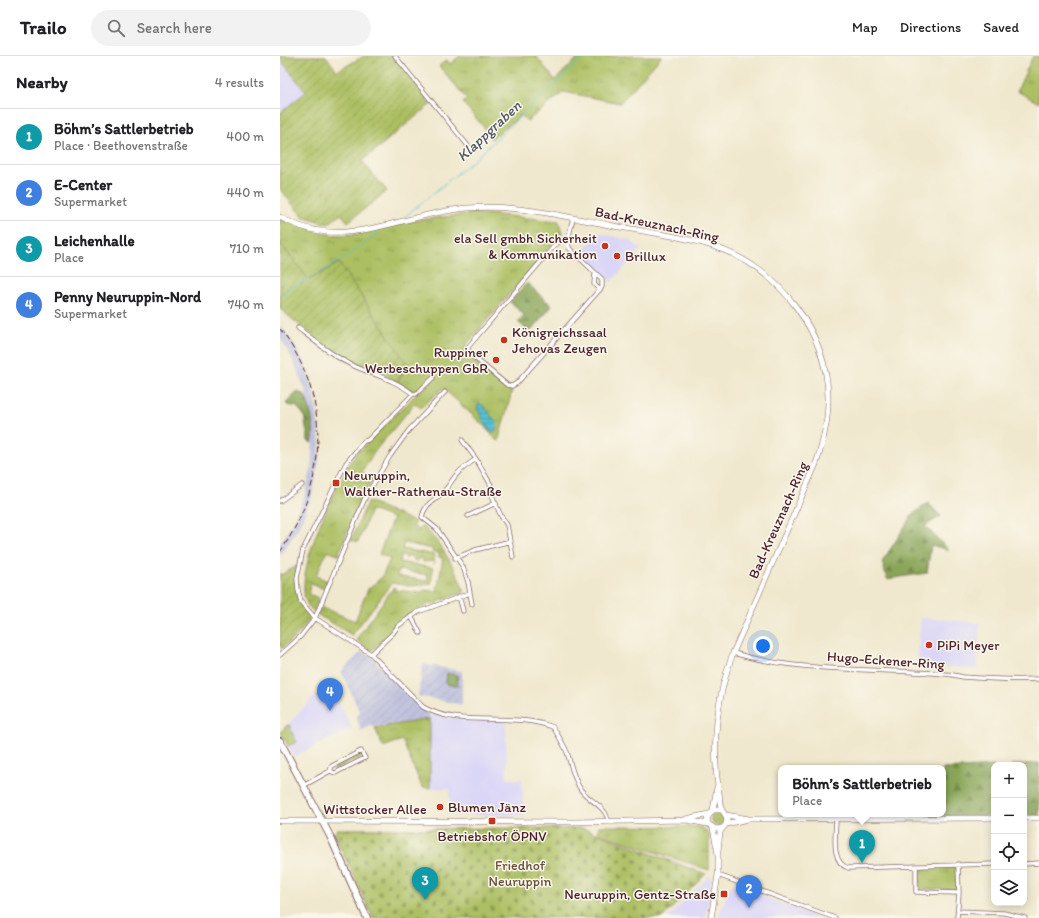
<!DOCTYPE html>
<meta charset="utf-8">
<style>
body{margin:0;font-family:Itim,sans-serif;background:#f2f2f2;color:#202124}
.controls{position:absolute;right:12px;bottom:12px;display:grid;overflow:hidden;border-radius:8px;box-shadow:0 2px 10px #0003}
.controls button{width:36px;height:36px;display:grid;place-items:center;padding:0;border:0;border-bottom:1px solid #e0e0e0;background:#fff;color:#202124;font:20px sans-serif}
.you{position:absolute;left:483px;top:590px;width:14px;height:14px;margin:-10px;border:3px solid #fff;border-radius:50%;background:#1a73e8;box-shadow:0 0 0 6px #1a73e833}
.badge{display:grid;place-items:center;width:26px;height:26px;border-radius:50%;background:#c8321e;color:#fff;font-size:13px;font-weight:700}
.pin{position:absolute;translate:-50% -33px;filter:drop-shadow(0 1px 2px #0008)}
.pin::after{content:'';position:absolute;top:21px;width:14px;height:12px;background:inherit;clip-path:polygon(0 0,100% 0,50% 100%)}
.popup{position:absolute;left:498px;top:709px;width:168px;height:52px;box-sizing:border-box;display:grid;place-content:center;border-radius:8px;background:#fff;filter:drop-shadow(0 1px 3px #0005);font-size:13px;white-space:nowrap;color:#757577}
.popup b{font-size:15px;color:#202124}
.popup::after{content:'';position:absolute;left:50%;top:100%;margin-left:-8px;border:8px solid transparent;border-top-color:#fff}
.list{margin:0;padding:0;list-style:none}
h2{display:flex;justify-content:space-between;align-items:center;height:52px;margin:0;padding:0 16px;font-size:17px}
h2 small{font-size:13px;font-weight:400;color:#757577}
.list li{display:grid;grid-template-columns:26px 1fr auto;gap:12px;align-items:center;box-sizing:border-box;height:56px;padding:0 16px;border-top:1px solid #e0e0e0}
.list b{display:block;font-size:15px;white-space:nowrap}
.list p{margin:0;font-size:13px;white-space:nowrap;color:#757577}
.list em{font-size:13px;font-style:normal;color:#757577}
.icon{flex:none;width:22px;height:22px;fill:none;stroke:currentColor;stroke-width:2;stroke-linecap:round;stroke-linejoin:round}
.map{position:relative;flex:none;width:759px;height:862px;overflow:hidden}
header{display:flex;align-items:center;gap:24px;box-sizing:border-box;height:56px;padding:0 20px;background:#fff;border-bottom:1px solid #e0e0e0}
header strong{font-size:19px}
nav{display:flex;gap:22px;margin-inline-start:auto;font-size:14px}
.search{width:280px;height:36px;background:#f2f2f2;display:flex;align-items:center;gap:10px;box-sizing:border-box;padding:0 14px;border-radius:22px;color:#757577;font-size:15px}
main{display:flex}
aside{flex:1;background:#fff}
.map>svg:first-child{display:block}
.built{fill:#dad6f7}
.industrial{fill:url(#industrial-furrows)}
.railway{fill:#c0c2dd}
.grass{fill:url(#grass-tufts);stroke:#7b6f46;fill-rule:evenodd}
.forest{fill:url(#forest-firs);stroke:#6a6242}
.cemetery{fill:url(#cemetery-stones);stroke:#7b6f46}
.garden{fill:url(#garden-furrows);stroke:#7b6f46}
.water{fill:url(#water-rules);stroke:#4f707d}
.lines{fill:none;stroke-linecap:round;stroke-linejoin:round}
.stream{stroke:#54c0cf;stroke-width:1}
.street-casing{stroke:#846564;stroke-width:5}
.secondary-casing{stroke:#846564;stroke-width:6}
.primary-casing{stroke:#846564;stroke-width:8}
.street{stroke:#fff;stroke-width:3.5}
.secondary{stroke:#fff;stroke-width:5}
.primary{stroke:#fff;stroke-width:6}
.rail{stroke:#4a1f2b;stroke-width:1;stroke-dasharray:6 3;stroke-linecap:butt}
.poi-dot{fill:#c8321e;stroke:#fbf7ec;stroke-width:1.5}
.labels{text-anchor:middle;stroke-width:3;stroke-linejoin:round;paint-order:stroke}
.street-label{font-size:14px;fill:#4a1f2b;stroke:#fbf7ec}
.poi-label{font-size:14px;fill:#4a1f2b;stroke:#fbf7ec;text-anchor:start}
.park-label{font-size:14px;fill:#674f3c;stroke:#fbf7ec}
.water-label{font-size:15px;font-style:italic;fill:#4e5764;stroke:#fbf7ec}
</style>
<header>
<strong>Trailo</strong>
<div class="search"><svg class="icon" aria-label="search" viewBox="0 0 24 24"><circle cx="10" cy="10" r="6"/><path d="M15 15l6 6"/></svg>Search here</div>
<nav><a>Map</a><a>Directions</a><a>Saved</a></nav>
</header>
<main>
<aside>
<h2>Nearby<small>4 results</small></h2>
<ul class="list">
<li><span class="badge" style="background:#0f9aa8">1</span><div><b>Böhm’s Sattlerbetrieb</b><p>Place · Beethovenstraße</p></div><em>400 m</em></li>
<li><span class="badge" style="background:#3f7fe0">2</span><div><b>E-Center</b><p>Supermarket</p></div><em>440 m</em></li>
<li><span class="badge" style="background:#0f9aa8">3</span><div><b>Leichenhalle</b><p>Place</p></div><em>710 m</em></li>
<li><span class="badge" style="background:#3f7fe0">4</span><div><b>Penny Neuruppin-Nord</b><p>Supermarket</p></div><em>740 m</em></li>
</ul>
</aside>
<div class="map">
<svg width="759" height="862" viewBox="0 0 759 862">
<defs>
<pattern id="industrial-furrows" width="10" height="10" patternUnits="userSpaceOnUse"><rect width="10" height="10" fill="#c0c2dd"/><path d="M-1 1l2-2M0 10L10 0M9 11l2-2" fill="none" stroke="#a6a6be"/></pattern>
<pattern id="grass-tufts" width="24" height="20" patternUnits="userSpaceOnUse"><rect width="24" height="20" fill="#acbf62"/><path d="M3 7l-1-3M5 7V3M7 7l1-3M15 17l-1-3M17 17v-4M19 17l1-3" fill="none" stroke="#8e9b51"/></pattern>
<pattern id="forest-firs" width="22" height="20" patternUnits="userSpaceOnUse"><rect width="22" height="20" fill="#89a658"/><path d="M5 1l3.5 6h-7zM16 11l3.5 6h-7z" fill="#728749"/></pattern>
<pattern id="cemetery-stones" width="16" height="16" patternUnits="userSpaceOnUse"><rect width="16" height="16" fill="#acbf62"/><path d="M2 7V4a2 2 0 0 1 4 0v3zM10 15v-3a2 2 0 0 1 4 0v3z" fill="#8e9b51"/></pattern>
<pattern id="garden-furrows" width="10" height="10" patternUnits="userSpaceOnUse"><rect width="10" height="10" fill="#acbf62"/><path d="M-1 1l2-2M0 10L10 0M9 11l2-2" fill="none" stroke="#8e9b51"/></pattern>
<pattern id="water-rules" width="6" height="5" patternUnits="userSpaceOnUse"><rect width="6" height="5" fill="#54c0cf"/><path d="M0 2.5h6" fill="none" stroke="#489ba8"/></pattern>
</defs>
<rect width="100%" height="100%" fill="#fbf7ec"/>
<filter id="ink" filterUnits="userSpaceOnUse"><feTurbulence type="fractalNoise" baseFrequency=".025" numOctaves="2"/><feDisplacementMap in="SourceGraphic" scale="8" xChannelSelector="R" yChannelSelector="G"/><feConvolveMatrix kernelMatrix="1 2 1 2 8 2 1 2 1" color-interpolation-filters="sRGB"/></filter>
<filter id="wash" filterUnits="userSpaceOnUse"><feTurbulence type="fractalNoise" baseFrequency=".012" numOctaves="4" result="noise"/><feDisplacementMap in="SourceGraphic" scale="16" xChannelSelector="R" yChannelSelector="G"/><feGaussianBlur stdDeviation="0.9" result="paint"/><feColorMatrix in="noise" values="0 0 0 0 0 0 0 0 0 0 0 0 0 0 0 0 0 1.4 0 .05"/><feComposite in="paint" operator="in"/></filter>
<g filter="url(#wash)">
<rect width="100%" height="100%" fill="#f0e8ce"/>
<path class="built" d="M 0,3 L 26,36 L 0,57 Z
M 318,177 L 350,184 L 361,193 L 331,226 L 300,199 Z
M 641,562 L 700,567 L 697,613 L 637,608 Z
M 49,628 L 72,672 L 14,701 L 0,676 L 34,641 Z
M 154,656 L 162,661 L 226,665 L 227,723 L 242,723 L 243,759 L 169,758 L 170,733 L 150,732 L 150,663 L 152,662 Z
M 429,820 L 431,821 L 431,834 L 425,862 L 387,862 Z
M 453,829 L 539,862 L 438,862 L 450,830 Z"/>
<path class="industrial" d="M 82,595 L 90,600 L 148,656 L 150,663 L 93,671 L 92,669 L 81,675 L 76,660 L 80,657 L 61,615 Z
M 143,608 L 182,615 L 182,649 L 138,640 Z"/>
<path class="railway" d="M 0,269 L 12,285 L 23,304 L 31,326 L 36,346 L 40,388 L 39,406 L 32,440 L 18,472 L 0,500 L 0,488 L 15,464 L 25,439 L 31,413 L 33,383 L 31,360 L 25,333 L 11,300 L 0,282 Z"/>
<path class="grass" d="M 180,0 L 256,0 L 275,24 L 300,0 L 382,0 L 340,47 L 284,36 L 247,65 L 241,59 L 211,83 L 202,69 L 183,47 L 187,43 L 159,10 L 167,4 L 170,8 Z
M 753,0 L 759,0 L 759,47 L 737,35 Z
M 196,157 L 279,165 L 282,177 L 186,289 L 185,298 L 232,335 L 218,386 L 203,369 L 163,332 L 141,352 L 135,347 L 95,395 L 82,416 L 93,423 L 82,442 L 58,499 L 47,495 L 36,520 L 48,525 L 45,533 L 31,528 L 28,538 L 39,542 L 34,555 C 0,538 61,416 79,393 L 81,394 C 101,369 128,351 146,326 L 136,336 L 132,336 L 118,326 L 59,207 L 29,224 L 0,187 L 0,162 L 48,178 L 58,179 L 75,178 L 130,165 Z
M 88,445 L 135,466 L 133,470 L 139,474 L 142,470 C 160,485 177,514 184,536 L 159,545 L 158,547 L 152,549 L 151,547 L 130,558 L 111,573 L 113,576 L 91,595 L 78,585 L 78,581 L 113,532 L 115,531 L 115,534 L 143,537 L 143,534 L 157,535 L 163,502 L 159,501 L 159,497 L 152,496 L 153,493 L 124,487 L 122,493 L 155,499 L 154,508 L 153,505 L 143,506 L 143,503 L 138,502 L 137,505 L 133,504 L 133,501 L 128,500 L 126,503 L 126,500 L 121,499 L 120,506 L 153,512 L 151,528 L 133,530 L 112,527 L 72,579 L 38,559 L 41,551 L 75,565 L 88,533 L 102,521 L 110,503 L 99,498 L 113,462 L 91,454 L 78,486 L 71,484 ZM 119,514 L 148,519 L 147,525 L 117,520 Z
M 150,663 L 150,732 L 142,731 L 122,684 L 103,691 L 95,672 Z
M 7,669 L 12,671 L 10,673 L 17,686 L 8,690 L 1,676 Z
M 80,698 L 82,701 L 54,714 L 54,711 Z
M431 763a7 7 0 1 1 14 0a7 7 0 1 1-14 0Z
M 319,770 L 422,771 L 429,778 L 429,814 L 318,777 Z
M 675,809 L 677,834 L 640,833 L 639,813 Z"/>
<path class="forest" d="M 247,227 L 272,250 L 250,276 L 238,266 L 244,259 L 230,246 Z
M 16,336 L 24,338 C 30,348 36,377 32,387 L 28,385 L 24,359 L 17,351 L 7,349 L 6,346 Z
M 648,447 L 661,460 L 645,470 L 669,494 L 651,489 L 647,517 L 607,523 L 602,506 L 633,458 Z
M 167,617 L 177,619 L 178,630 L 166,628 Z
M 759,707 L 759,760 L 744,760 L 744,709 L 731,709 Z
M 714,710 L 714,760 L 542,761 L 542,758 L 663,758 L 663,713 Z"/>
<path class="cemetery" d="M 302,772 L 426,818 L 382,862 L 93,862 L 54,778 L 57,773 Z"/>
<path class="garden" d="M 0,0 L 46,0 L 57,15 L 84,0 L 113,0 L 151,48 L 82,105 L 107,135 L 68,166 L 61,158 L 48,168 L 22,160 L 0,133 L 0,57 L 26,36 L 0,3 Z
M 0,187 L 29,224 L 59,207 L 127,308 L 118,326 L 71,307 L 45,290 L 0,253 Z
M 17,510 C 15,536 17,540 30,563 L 21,575 L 2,593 L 0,589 L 0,517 L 1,519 Z"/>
<path class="water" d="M 198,348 L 203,349 L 218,369 L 215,376 L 209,375 L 197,352 Z"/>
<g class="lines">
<path class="stream" d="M 124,161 L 194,104 L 305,0
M 0,238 L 57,207 L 99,177"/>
</g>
</g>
<g filter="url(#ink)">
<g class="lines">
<defs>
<path id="street" d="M 115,0 L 189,91 L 195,93
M 288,184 L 281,184 L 275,189 L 188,291 L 189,297 L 227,329 L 232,330 L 237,327 L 322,231 L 322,223 L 289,192 L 288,184 L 293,162
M 315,218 L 314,228 L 320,234
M 18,272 C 36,286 54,301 74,310 C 94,319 116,324 133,338
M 153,322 L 136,338 L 133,338 L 88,384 L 84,385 L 66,407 L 23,494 L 17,522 L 18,534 L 21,546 L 35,562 L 91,598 L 143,651 C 181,673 231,655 273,671 C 278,679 283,687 287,696 C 291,709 293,722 301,734 C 309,745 327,751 328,765
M 182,384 L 196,403 L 211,429 L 211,437 L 221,460 L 227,469 L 233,501
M 0,445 L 22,429
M 188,460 L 216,447
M 175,502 L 195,494 L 231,485
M 179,540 L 183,555
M 192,548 L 188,526 L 183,511 L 157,473 L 142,461 C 145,447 154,445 162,437 C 169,431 172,423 178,417 C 183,412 190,407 196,403
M 131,560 L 140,577
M 453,597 C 521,617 594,612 665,618 C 671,618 677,620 683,621 C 708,623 733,624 759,623
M 91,598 L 113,577 L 118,570 L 138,556 L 190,537
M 0,599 L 20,581 L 35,562 L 85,442 L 110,400 L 129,374 L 165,336
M 23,730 L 50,715 L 55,717 L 85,702 L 81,695 L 52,710 L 50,715
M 556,763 C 556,777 550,806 568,812 L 714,808
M 744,808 L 759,807
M 636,811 L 636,836 L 679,837 L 678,808
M 438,819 L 555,862
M 678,855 L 724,857 L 745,862
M 677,862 L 679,837"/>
<path id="secondary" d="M 0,161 C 65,198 121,157 188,152 C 235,148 283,160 329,169 C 364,176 405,180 438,192 C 500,214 549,278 548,345 C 548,367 543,387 536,408 L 453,597 C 437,639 431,691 439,736 C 440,743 439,748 442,754
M 433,754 L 437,731
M 446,759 L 469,763 L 714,762
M 744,762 L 759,762
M 406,763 L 429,758
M 0,765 L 293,766 L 406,764 L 428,768
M 446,768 L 468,763
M 438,795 L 440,776 L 446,768 L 447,762 L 442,754 L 433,754 L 427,762 L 428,768 L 436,773 L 442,772
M 431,862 L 438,819 L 438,798 L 433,772"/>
<path id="primary" d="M 0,685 L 50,780 L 87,862"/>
</defs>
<use href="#street" class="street-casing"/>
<use href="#secondary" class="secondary-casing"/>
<use href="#primary" class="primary-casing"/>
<use href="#street" class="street"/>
<use href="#secondary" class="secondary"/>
<use href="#primary" class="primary"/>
<path class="rail" d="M 0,273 C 53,342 48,427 0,496"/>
</g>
</g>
<g class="poi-dot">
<circle cx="325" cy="190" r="4"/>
<circle cx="337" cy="200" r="4"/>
<circle cx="224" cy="284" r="4"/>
<circle cx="216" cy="304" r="4"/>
<rect x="52" y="423" width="8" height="8" rx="2"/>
<circle cx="649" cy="589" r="4"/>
<circle cx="160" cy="751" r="4"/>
<rect x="208" y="761" width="8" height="8" rx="2"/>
<rect x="440" y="834" width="8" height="8" rx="2"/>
</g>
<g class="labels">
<g class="street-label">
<text transform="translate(377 168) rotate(12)" y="5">Bad-Kreuznach-Ring</text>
<text transform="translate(498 464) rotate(-66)" y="5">Bad-Kreuznach-Ring</text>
<text transform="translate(606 604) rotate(4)" y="5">Hugo-Eckener-Ring</text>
<text x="95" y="758">Wittstocker Allee</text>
</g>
<g class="poi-label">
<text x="317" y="187" text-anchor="end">ela Sell gmbh Sicherheit<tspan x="317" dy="16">&amp; Kommunikation</tspan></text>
<text x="345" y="205">Brillux</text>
<text x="232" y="281">Königreichssaal<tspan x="232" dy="16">Jehovas Zeugen</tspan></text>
<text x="208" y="301" text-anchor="end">Ruppiner<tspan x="208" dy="16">Werbeschuppen GbR</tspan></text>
<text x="64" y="424">Neuruppin,<tspan x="64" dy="16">Walther-Rathenau-Straße</tspan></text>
<text x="657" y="594">PiPi Meyer</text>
<text x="168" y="756">Blumen Jänz</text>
<text x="212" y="785" text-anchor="middle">Betriebshof ÖPNV</text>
<text x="436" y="843" text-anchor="end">Neuruppin, Gentz-Straße</text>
</g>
<g class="park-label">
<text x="240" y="814">Friedhof<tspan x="240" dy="16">Neuruppin</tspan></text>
</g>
<g class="water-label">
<text transform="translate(209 75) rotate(-43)" y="5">Klappgraben</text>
</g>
</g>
</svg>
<div class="controls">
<button>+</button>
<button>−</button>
<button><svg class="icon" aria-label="locate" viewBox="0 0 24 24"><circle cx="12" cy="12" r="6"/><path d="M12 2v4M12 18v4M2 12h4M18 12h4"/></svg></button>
<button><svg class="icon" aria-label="layers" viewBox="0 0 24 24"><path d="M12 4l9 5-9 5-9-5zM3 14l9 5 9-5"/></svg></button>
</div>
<div class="you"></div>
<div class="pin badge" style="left:582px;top:807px;background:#0f9aa8">1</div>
<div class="popup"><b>Böhm’s Sattlerbetrieb</b>Place</div>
<div class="pin badge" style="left:469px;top:852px;background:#3f7fe0">2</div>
<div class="pin badge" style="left:145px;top:844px;background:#0f9aa8">3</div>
<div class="pin badge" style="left:50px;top:655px;background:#3f7fe0">4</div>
</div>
</main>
